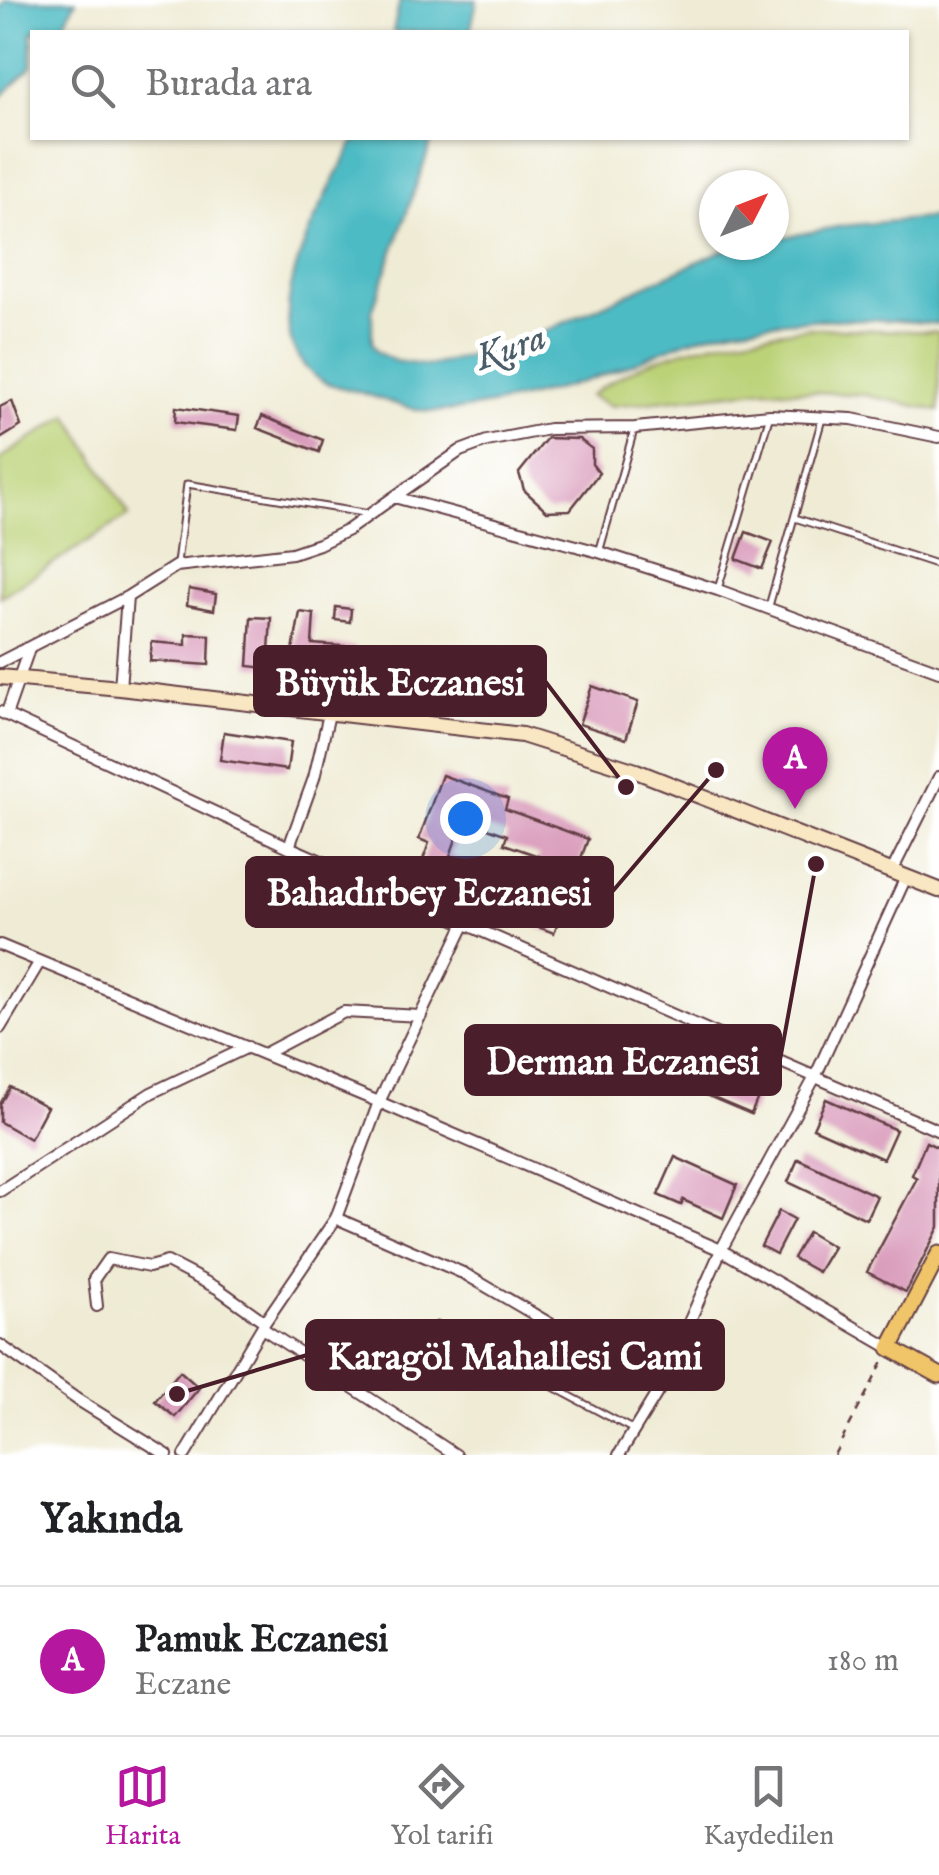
<!DOCTYPE html>
<html lang="tr">
<meta charset="utf-8">
<style>
body{margin:0;font-family:"IM FELL English",serif;background:#f2f2f2;color:#202124}
.compass{position:absolute;left:699px;top:170px;width:90px;height:90px;border-radius:50%;background:#fff;box-shadow:0 2px 8px #0004;rotate:48deg}
.you{position:absolute;left:465px;top:818px;width:35px;height:35px;margin:-25px;border:8px solid #fff;border-radius:50%;background:#1a73e8;box-shadow:0 0 0 15px #1a73e833}
.badge{display:grid;place-items:center;width:65px;height:65px;border-radius:50%;background:#b5179e;color:#fff;font-size:32px;font-weight:700}
.pin{position:absolute;translate:-50% -82px;filter:drop-shadow(0 2px 5px #0008)}
.pin::after{content:'';position:absolute;top:52px;width:35px;height:30px;background:inherit;clip-path:polygon(0 0,100% 0,50% 100%)}
.list{margin:0;padding:0;list-style:none}
h2{display:flex;justify-content:space-between;align-items:center;height:130px;margin:0;padding:0 40px;font-size:42px}
h2 small{font-size:32px;font-weight:400;color:#757577}
.list li{display:grid;grid-template-columns:65px 1fr auto;gap:30px;align-items:center;box-sizing:border-box;height:150px;padding:0 40px;border-top:2px solid #e0e0e0}
.list b{display:block;font-size:38px;white-space:nowrap}
.list p{margin:0;font-size:32px;white-space:nowrap;color:#757577}
.list em{font-size:32px;font-style:normal;color:#757577}
.icon{flex:none;width:55px;height:55px;fill:none;stroke:currentColor;stroke-width:2;stroke-linecap:round;stroke-linejoin:round}
.map{position:relative;flex:none;width:939px;height:1455px;overflow:hidden}
.search{position:absolute;background:#fff;box-shadow:0 2px 8px #0004;left:30px;right:30px;top:30px;height:110px;display:flex;align-items:center;gap:25px;box-sizing:border-box;padding:0 35px;border-radius:0px;color:#757577;font-size:38px}
.sheet{height:280px;background:#fff}
nav{display:flex;justify-content:space-around;align-items:center;box-sizing:border-box;height:140px;border-top:2px solid #e0e0e0;background:#fff;font-size:28px;color:#757577}
nav a{display:grid;justify-items:center;gap:5px}
nav .on{color:#b5179e}
.map>svg:first-child{display:block}
.green{fill:#bbd277;stroke:#827851;stroke-width:2.5}
.water{fill:#4dbbc4;stroke:#4c6d78;stroke-width:2.5}
.building{fill:#d795b7;fill-rule:evenodd}
.lines{fill:none;stroke-linecap:round;stroke-linejoin:round}
.lane-casing{stroke:#633e44;stroke-width:9}
.street-casing{stroke:#633e44;stroke-width:14}
.secondary-casing{stroke:#633e44;stroke-width:18}
.primary-casing{stroke:#633e44;stroke-width:19}
.path{stroke:#633e44;stroke-width:2.5;stroke-dasharray:8 8;stroke-linecap:butt}
.lane{stroke:#fff;stroke-width:5}
.street{stroke:#fff;stroke-width:10}
.secondary{stroke:#f9e7c3;stroke-width:14}
.primary{stroke:#f0c469;stroke-width:15}
.labels{text-anchor:middle;stroke-width:10;stroke-linejoin:round;paint-order:stroke}
.water-label{font-size:38px;font-style:italic;fill:#4b5d68;stroke:#fff}
.leader{fill:none;stroke:#4a1f2b;stroke-width:4}
.callout-dot{fill:#4a1f2b;stroke:#fff;stroke-width:4}
.callout{fill:#4a1f2b;stroke:#4a1f2b;stroke-width:4}
.callout-label{font-size:38px;text-anchor:middle;font-weight:bold;fill:#fff}
</style>
<div class="map">
<svg width="939" height="1455" viewBox="0 0 939 1455">
<rect width="100%" height="100%" fill="#fff"/>
<filter id="ink" filterUnits="userSpaceOnUse"><feTurbulence type="fractalNoise" baseFrequency=".01" numOctaves="2"/><feDisplacementMap in="SourceGraphic" scale="20" xChannelSelector="R" yChannelSelector="G"/><feConvolveMatrix kernelMatrix="1 2 1 2 8 2 1 2 1" color-interpolation-filters="sRGB"/></filter>
<filter id="wash" filterUnits="userSpaceOnUse"><feTurbulence type="fractalNoise" baseFrequency=".0048" numOctaves="4" result="noise"/><feDisplacementMap in="SourceGraphic" scale="40" xChannelSelector="R" yChannelSelector="G"/><feGaussianBlur stdDeviation="2.25" result="paint"/><feColorMatrix in="noise" values="0 0 0 0 0 0 0 0 0 0 0 0 0 0 0 0 0 1.4 0 .05"/><feComposite in="paint" operator="in"/></filter>
<g filter="url(#wash)">
<rect width="100%" height="100%" fill="#efebd4"/>
<path class="green" d="M 809,328 L 939,332 L 939,411 L 865,395 L 767,389 L 611,406 L 590,396 C 652,348 733,337 809,328 Z
M 68,415 L 129,515 L 0,597 L 0,459 Z"/>
<path class="water" d="M 5,0 L 76,0 L 60,32 L 32,32 L 32,66 L 0,98 L 0,8 Z
M 400,0 L 477,0 L 470,32 L 393,32 Z
M 356,138 L 433,138 L 372,311 L 372,344 L 377,352 L 395,361 L 429,366 L 520,343 L 721,251 L 744,245 L 774,245 L 774,239 L 842,226 L 928,218 L 939,218 L 939,324 C 866,317 792,316 720,331 C 680,340 644,360 606,374 C 564,389 471,414 428,411 C 403,409 379,397 355,391 C 343,387 329,386 319,379 C 243,327 327,197 356,138 Z"/>
<g id="blocks">
<path class="building" d="M 12,401 L 21,426 L 0,439 L 0,407 Z
M 176,407 L 239,416 L 237,430 L 175,422 Z
M 262,416 L 323,440 L 319,452 L 257,428 Z
M 547,438 L 579,439 L 592,449 L 592,464 L 599,473 L 570,510 L 547,511 L 524,490 L 519,473 Z
M 746,532 L 773,542 L 762,569 L 736,559 Z
M 189,589 L 216,594 L 214,610 L 187,605 Z
M 336,607 L 351,609 L 350,622 L 335,620 Z
M 300,612 L 314,614 L 312,644 L 355,647 L 353,676 L 308,673 L 308,666 L 291,662 Z
M 251,617 L 271,618 L 268,668 L 248,666 Z
M 186,634 L 210,635 L 209,665 L 150,661 L 152,642 L 186,645 Z
M 517,686 L 543,693 L 537,716 L 510,708 Z
M 592,686 L 638,702 L 626,739 L 579,724 Z
M 224,732 L 291,742 L 287,770 L 220,760 Z
M 442,775 L 508,799 L 505,809 L 588,839 L 554,933 L 415,882 L 429,843 L 419,839 ZM 463,819 L 507,835 L 504,844 L 539,856 L 526,892 L 457,867 L 460,860 L 450,856 Z
M 698,1060 L 762,1088 L 751,1114 L 687,1087 Z
M 10,1087 L 47,1107 L 30,1139 L 0,1122 L 0,1104 Z
M 826,1099 L 896,1130 L 883,1159 L 813,1128 Z
M 926,1142 L 939,1148 L 939,1227 L 906,1292 L 867,1272 L 917,1178 L 912,1175 Z
M 675,1157 L 737,1185 L 723,1218 L 683,1200 L 681,1205 L 658,1195 Z
M 798,1159 L 877,1196 L 866,1219 L 788,1182 Z
M 779,1211 L 794,1219 L 776,1254 L 761,1246 Z
M 808,1232 L 833,1247 L 818,1272 L 793,1258 Z
M 180,1371 L 199,1388 L 175,1417 L 155,1401 Z"/>
</g>
</g>
<g filter="url(#ink)">
<use href="#blocks" fill-opacity="0" stroke="#633e44" stroke-width="2.5"/>
<g class="lines">
<defs>
<path id="lane" d="M 795,518 L 939,565
M 600,549 L 634,430
M 177,563 L 187,484 L 369,514
M 718,589 L 770,415
M 769,606 L 822,419
M 437,1325 L 632,1429"/>
<path id="street" d="M 394,497 L 460,451 L 487,441 L 549,429 L 635,428 L 770,415 L 852,419 L 939,437
M 0,662 L 127,597 L 176,566 L 292,553 L 319,544 L 348,530 L 394,497 L 599,552 L 718,590 L 939,671
M 120,688 L 127,597
M 0,712 L 289,847 L 939,1131
M 6,715 L 29,649
M 289,847 L 314,778 L 329,714
M 892,871 L 939,777
M 0,945 L 379,1102 L 721,1250 L 890,1348
M 0,1028 L 39,963
M 264,1054 L 344,1012 L 421,1016
M 0,1191 L 151,1093 L 248,1047
M 336,1218 L 465,1274 L 660,1388
M 97,1306 L 94,1279 L 108,1259 L 149,1267 L 167,1262 L 217,1288 L 265,1322
M 262,1328 L 456,1455
M 0,1345 L 78,1400 L 167,1455
M 185,1455 L 265,1322 L 336,1218 L 379,1102 L 464,925
M 619,1455 L 660,1388 L 721,1250 L 815,1077 L 906,877"/>
<path id="secondary" d="M 0,677 L 120,688 L 522,735 L 636,771 L 939,890"/>
<path id="primary" d="M 939,1254 L 890,1348 L 939,1375"/>
</defs>
<use href="#lane" class="lane-casing"/>
<use href="#street" class="street-casing"/>
<use href="#secondary" class="secondary-casing"/>
<use href="#primary" class="primary-casing"/>
<path class="path" d="M 834,1455 L 883,1362"/>
<use href="#lane" class="lane"/>
<use href="#street" class="street"/>
<use href="#secondary" class="secondary"/>
<use href="#primary" class="primary"/>
</g>
</g>
<g class="labels">
<g class="water-label">
<text transform="translate(510 346) rotate(-19)" y="13">Kura</text>
</g>
</g>
<path class="leader" d="M626 787L545 681M716 770L612 892M816 864L780 1060M177 1394L307 1355"/>
<g class="callout-dot">
<circle cx="626" cy="787" r="10"/>
<circle cx="716" cy="770" r="10"/>
<circle cx="816" cy="864" r="10"/>
<circle cx="177" cy="1394" r="10"/>
</g>
<g class="callout">
<rect x="255" y="647" width="290" height="68" rx="10"/>
<rect x="247" y="858" width="365" height="68" rx="10"/>
<rect x="466" y="1026" width="314" height="68" rx="10"/>
<rect x="307" y="1321" width="416" height="68" rx="10"/>
</g>
<g class="callout-label">
<text x="400" y="695">Büyük Eczanesi</text>
<text x="429" y="905">Bahadırbey Eczanesi</text>
<text x="623" y="1074">Derman Eczanesi</text>
<text x="515" y="1369">Karagöl Mahallesi Cami</text>
</g>
</svg>
<svg class="compass" viewBox="-18 -18 36 36"><path d="M0-13l5 13h-10z" fill="#e53935"/><path d="M0 13l5-13h-10z" fill="#757577"/></svg>
<div class="you"></div>
<div class="pin badge" style="left:795px;top:809px">A</div>
<div class="search"><svg class="icon" aria-label="search" viewBox="0 0 24 24"><circle cx="10" cy="10" r="6"/><path d="M15 15l6 6"/></svg>Burada ara</div>
</div>
<section class="sheet">
<h2>Yakında<small></small></h2>
<ul class="list">
<li><span class="badge">A</span><div><b>Pamuk Eczanesi</b><p>Eczane</p></div><em>180 m</em></li>
</ul>
</section>
<nav>
<a class="on"><svg class="icon" aria-label="map" viewBox="0 0 24 24"><path d="M3 6l6-2 6 2 6-2v14l-6 2-6-2-6 2zM9 4v14M15 6v14"/></svg>Harita</a>
<a><svg class="icon" aria-label="directions" viewBox="0 0 24 24"><path d="M12 3l9 9-9 9-9-9zM9 14v-3h6M13 9l2 2-2 2"/></svg>Yol tarifi</a>
<a><svg class="icon" aria-label="saved" viewBox="0 0 24 24"><path d="M7 4h10v16l-5-4-5 4z"/></svg>Kaydedilen</a>
</nav>
